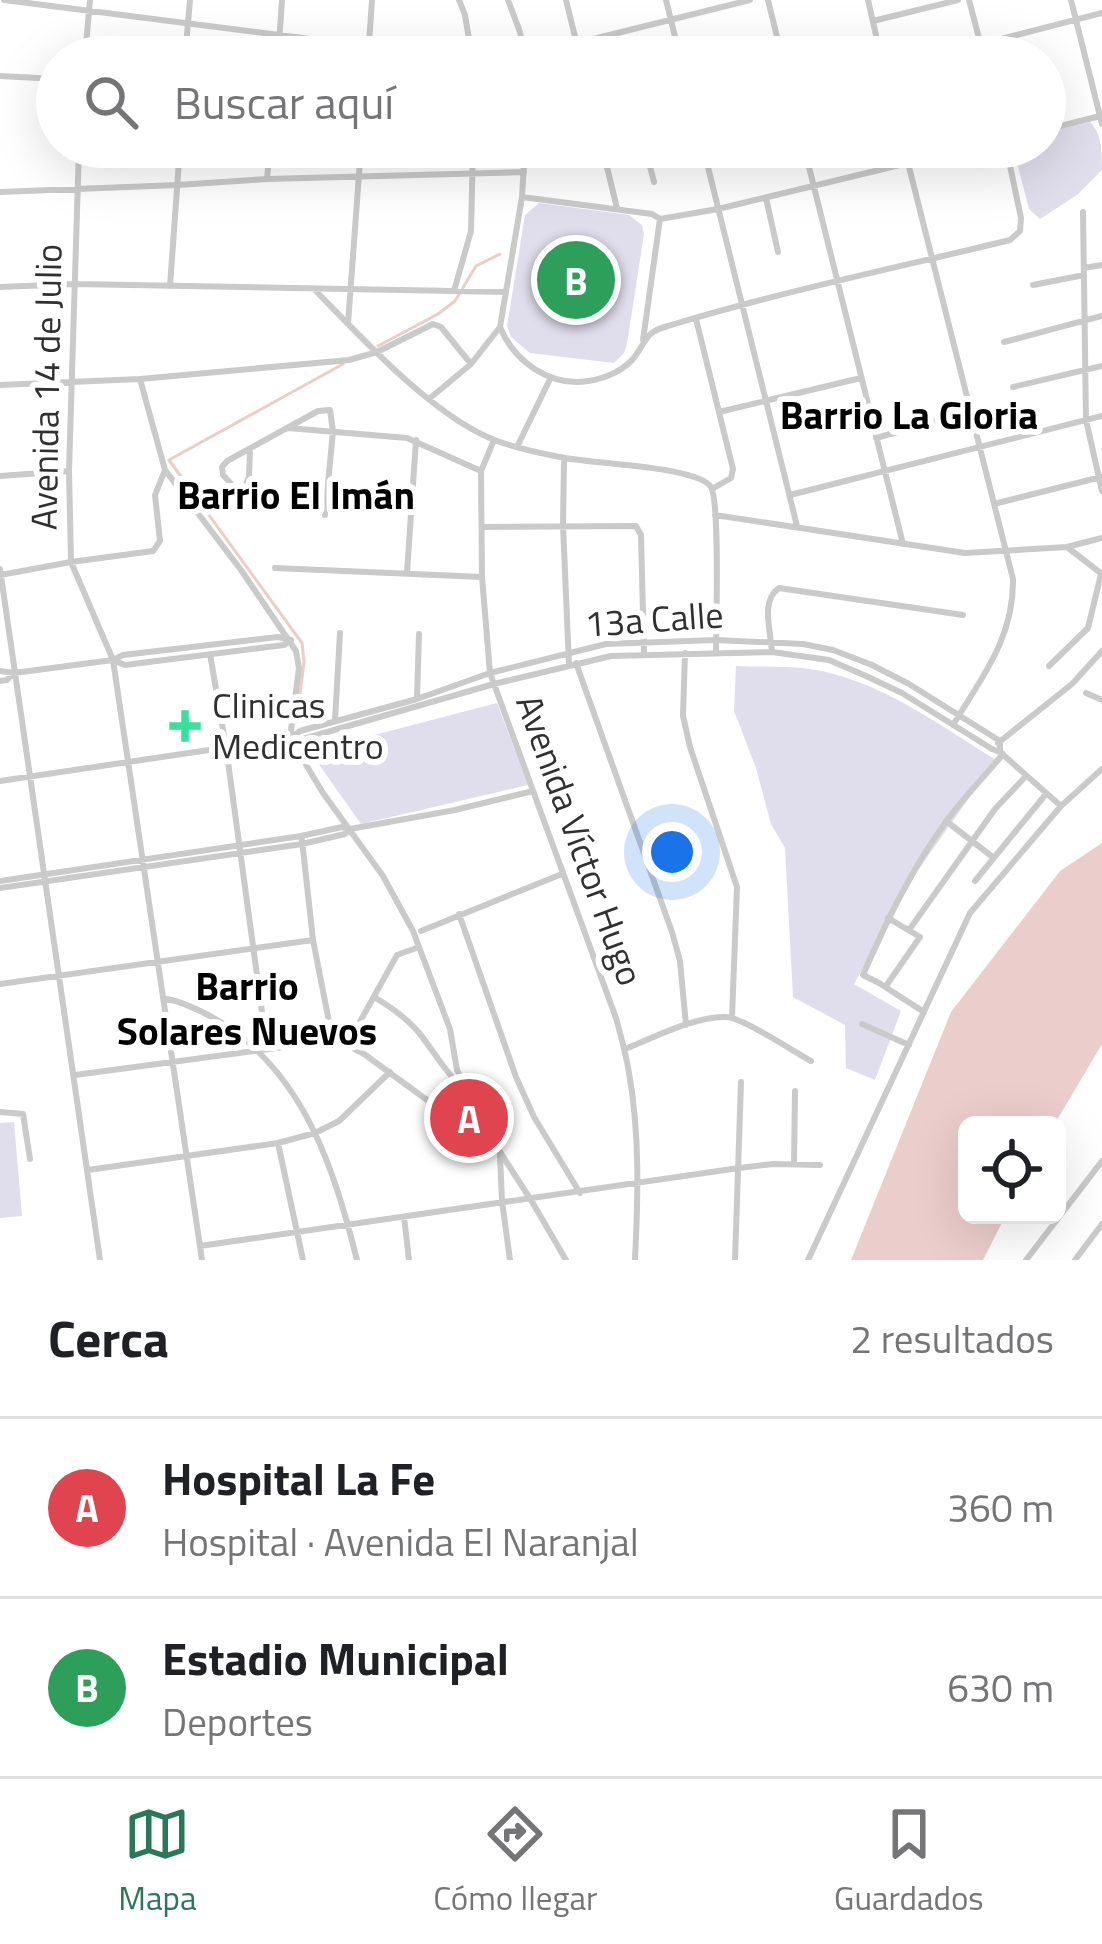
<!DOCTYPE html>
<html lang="es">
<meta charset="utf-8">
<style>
body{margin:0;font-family:"Titillium Web",sans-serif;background:#f6f6f6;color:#202124}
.controls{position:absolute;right:36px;bottom:36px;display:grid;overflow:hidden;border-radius:18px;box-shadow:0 12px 48px #0002}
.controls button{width:108px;height:108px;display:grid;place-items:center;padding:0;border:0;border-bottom:3px solid #e0e0e0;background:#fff;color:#202124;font:60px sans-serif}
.you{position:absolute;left:672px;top:852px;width:42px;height:42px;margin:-30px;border:9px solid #fff;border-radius:50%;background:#1a73e8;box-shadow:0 0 0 18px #1a73e833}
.badge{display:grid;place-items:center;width:78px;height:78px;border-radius:50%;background:#2b775a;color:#fff;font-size:39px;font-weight:700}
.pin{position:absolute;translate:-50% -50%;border:6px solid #fff;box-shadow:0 3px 12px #0006}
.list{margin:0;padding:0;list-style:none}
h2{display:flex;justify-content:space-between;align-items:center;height:156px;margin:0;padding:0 48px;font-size:51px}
h2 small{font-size:39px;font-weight:400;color:#757577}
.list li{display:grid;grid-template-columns:78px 1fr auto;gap:36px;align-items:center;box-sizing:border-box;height:180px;padding:0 48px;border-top:3px solid #e0e0e0}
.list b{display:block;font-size:45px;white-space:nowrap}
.list p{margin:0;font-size:39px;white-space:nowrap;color:#757577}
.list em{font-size:39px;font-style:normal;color:#757577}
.icon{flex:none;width:66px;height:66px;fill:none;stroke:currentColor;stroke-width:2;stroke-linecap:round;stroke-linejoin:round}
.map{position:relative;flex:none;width:1102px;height:1260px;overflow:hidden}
.search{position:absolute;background:#fff;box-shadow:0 12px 48px #0002;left:36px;right:36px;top:36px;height:132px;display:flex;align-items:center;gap:30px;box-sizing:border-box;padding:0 42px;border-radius:66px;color:#757577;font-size:45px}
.sheet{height:516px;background:#fff}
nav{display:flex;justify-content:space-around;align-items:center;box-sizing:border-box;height:168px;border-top:3px solid #e0e0e0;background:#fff;font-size:33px;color:#757577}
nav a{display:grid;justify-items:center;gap:6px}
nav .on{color:#2b775a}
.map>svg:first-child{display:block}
.green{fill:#e0deec}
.water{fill:#ebcdcb}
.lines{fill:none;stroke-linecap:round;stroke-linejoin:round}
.stream{stroke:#ebcdcb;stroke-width:3}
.minor{stroke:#cacaca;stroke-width:6}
.poi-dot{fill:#38e09b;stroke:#fff;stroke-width:4.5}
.labels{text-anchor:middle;stroke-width:12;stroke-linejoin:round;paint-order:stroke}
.street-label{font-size:36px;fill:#303030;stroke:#fff}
.poi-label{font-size:36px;fill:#303030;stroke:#fff;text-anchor:start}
.neighbourhood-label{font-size:39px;font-weight:bold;fill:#000;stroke:#fff}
</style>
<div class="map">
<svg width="1102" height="1260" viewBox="0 0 1102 1260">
<rect width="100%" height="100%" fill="#fff"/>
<path class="green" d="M 1090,122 C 1102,134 1102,152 1102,170 L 1077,195 L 1040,219 L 1029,209 L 1013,147 L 1045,147 L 1045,133 Z
M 539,203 L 629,215 L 642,225 L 644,234 L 627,344 L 624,353 L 614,363 L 530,353 L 511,337 L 507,326 L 525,215 Z
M 736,666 C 761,667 787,666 811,669 C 880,680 939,725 996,760 L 916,873 L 854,984 L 901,1011 L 875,1080 L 846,1068 L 845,1025 L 793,997 L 785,848 L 771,824 L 756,768 L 734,711 Z
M 497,703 L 528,785 L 361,824 L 320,766 L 313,751 Z
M 14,1122 L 22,1216 L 0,1218 L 0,1123 Z"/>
<path class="water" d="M 1102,843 L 1102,1044 L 1054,1125 L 967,1125 L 967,1215 L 1006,1215 L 983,1260 L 851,1260 L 951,1012 L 1060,871 Z"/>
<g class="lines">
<path class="stream" d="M 378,346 L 438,314 L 455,301 L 476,266 L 500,254
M 297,719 L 304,662 L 302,643 L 169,460 L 343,364"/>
<path class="minor" d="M 4,0 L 452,57
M 459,0 L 465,15 L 472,57
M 508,0 L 520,32 L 525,57
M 566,0 L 580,57
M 666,0 L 680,57
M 768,0 L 782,57
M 868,0 L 881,57
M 969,0 L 984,57
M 1071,0 L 1102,124
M 873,21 L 958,0
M 525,56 L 750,0
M 85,57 L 90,0
M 185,57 L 190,0
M 278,57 L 282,0
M 368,57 L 372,0
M 931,57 L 1102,13
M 0,76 L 57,79
M 1045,130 L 1100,116
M 79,147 L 69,471 L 71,562 L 113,660 L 202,1260
M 602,147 L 617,208
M 645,147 L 654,182
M 703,147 L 797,526
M 804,147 L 903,544
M 904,147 L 1013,579 C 1014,638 982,677 953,725
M 525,157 L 566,147
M 267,179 L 270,147
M 0,192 L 178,185 L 267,179 L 524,172
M 522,197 L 652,214 L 660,219 L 718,209 L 974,147
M 766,198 L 778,252
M 1083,212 L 1086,420 L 1102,491
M 1084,268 L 1102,265
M 1033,285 L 1084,275
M 170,286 L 180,147
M 0,287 L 75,284 L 506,292
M 314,289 C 361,337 434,418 497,441 C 517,448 539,453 560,457 C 589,464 698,466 711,487 C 720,502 716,627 716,653
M 454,291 L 471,231 L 473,147
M 696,319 L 733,469 L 731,478 L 712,489
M 348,324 L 361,147
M 500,327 C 514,361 549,387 588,381 C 604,379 626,370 636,355 C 647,339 646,332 668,326 C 780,292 896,268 1010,240 L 1020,231 L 1021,218 L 1006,147
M 643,340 L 660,219
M 1004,342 L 1102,316
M 140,379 L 165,470 L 241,570 L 296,651 L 299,668 L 290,738 L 323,793 L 383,876 L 413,931 L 450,1029 L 457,1070 L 500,1152 L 531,1200 L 566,1260
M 0,385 L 140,379 L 349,360 L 377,352 L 433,324 L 441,327 L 471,364
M 1013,387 L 1102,366
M 429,399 L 471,364 L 500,327 L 522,197 L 525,147
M 719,412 L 861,378
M 288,428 L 407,438 L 481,471
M 876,438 L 971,411
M 494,440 L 481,471 L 482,577 L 490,673 L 616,1018 C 621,1036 626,1054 629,1073 C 640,1134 638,1198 635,1260
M 517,447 L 551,377
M 250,451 L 249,477 L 244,489 L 237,490 L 223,475 L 222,467 L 227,461 L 318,411 L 330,410 L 333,431 L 325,515
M 564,463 L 563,525 L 569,665
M 0,476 L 69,471
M 790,495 L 1102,416
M 994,504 L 1101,477
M 715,515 L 965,553 L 1067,547 L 1102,538
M 483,527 L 636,526 L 641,535 L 644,653
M 1067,547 L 1102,574
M 275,568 L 482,577
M 0,569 L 100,1260
M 407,573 L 416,440
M 0,575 L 71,562 L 153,551 L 160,541 L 155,495 L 165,470
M 772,652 C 771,631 760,601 779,588 L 963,615
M 685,653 L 683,716 L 690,747 L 737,887 L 732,1017
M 210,654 L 226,747 L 267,1049
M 113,660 L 125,665 L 284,645 L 291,640
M 576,663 L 672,932 L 680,961 L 686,1025
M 1049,666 L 1088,628 L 1101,574
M 0,671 L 14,673 L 113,660 L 123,655 L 278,637 L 287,639
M 0,681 L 7,680 L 14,673
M 1086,693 L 1102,700
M 417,698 L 419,634
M 335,720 L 340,633
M 293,736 L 300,731 L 417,699 L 490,673 L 606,644 L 716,640 L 803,644 L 833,650 L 872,665 L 909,684 L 1000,741 L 1000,751
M 998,743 L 1072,684 L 1102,651
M 0,781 L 290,738 L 303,739 L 494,684 L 611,656 L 772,652 L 829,660 L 866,676 L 902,693 L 992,749 L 1000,752 L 1061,806
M 946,821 L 994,858
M 302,840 L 313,940 L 332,1037
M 0,881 L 301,836 L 342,827 L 350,829 L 455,810 L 533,791
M 975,881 L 1046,794
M 0,888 L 302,844 L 345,834 L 350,829
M 459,914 L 516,1077 L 534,1117 L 580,1193
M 909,930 L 995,809 L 1026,776
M 421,931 L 562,874
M 0,984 L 313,940
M 886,986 L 920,937 L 888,918
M 374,997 C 391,1007 407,1018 420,1034 C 434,1052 445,1071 462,1088
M 163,998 C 184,1002 204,1012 222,1023 C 305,1076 334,1169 357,1260
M 924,1012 L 879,983 L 863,975 C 887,920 912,868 948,819 C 965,796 985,776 1003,754
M 862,1024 L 909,1045
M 332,1037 L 364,1054 L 497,1151
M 347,1045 L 397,955 L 419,947
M 625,1049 C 653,1038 695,1016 726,1017 C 742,1017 794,1052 811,1061
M 75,1075 L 306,1044 L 332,1037
M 0,1112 L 23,1114 L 30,1159
M 278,1143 L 303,1260
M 500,1156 L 502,1201 L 510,1260
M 794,1164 L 795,1091
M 88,1170 L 278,1143 L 315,1133 L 339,1121 L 390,1072
M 404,1217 L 409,1260
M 200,1246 L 739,1168 L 773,1164 L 820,1165
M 735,1260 L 741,1082
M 808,1260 L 970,913 L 1061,806 L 1102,769
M 1026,1260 L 1102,1161
M 1075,1260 L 1102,1224"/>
</g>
<path class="poi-dot" d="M179 708h12v12h12v12h-12v12h-12v-12h-12v-12h12z"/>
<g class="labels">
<g class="street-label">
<text transform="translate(46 387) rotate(-89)" y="13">Avenida 14 de Julio</text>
<text transform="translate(654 619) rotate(-4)" y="13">13a Calle</text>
<text transform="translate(580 840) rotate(70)" y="13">Avenida Víctor Hugo</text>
</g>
<g class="poi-label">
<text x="212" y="718">Clinicas<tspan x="212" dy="41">Medicentro</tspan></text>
</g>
<g class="neighbourhood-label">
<text x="909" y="429">Barrio La Gloria</text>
<text x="296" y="509">Barrio El Imán</text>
<text x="247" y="1000">Barrio<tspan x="247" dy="45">Solares Nuevos</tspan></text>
</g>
</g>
</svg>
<div class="controls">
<button><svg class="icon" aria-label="locate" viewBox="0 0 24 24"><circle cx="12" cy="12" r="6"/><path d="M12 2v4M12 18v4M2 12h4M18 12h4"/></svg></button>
</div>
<div class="you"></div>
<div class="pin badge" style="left:469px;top:1118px;background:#e0444e">A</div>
<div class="pin badge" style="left:576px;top:280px;background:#2e9e5b">B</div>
<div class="search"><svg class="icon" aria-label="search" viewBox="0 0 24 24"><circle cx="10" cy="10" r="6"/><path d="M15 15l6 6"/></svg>Buscar aquí</div>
</div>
<section class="sheet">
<h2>Cerca<small>2 resultados</small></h2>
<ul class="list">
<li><span class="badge" style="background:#e0444e">A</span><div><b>Hospital La Fe</b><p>Hospital · Avenida El Naranjal</p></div><em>360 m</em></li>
<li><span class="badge" style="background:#2e9e5b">B</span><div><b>Estadio Municipal</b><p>Deportes</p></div><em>630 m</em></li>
</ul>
</section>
<nav>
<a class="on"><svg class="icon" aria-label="map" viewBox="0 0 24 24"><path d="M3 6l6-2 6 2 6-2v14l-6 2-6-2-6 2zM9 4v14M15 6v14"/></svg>Mapa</a>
<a><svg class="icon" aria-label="directions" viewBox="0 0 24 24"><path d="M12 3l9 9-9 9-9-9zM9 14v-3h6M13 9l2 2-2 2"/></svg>Cómo llegar</a>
<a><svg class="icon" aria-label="saved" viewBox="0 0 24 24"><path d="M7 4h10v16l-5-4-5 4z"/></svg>Guardados</a>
</nav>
